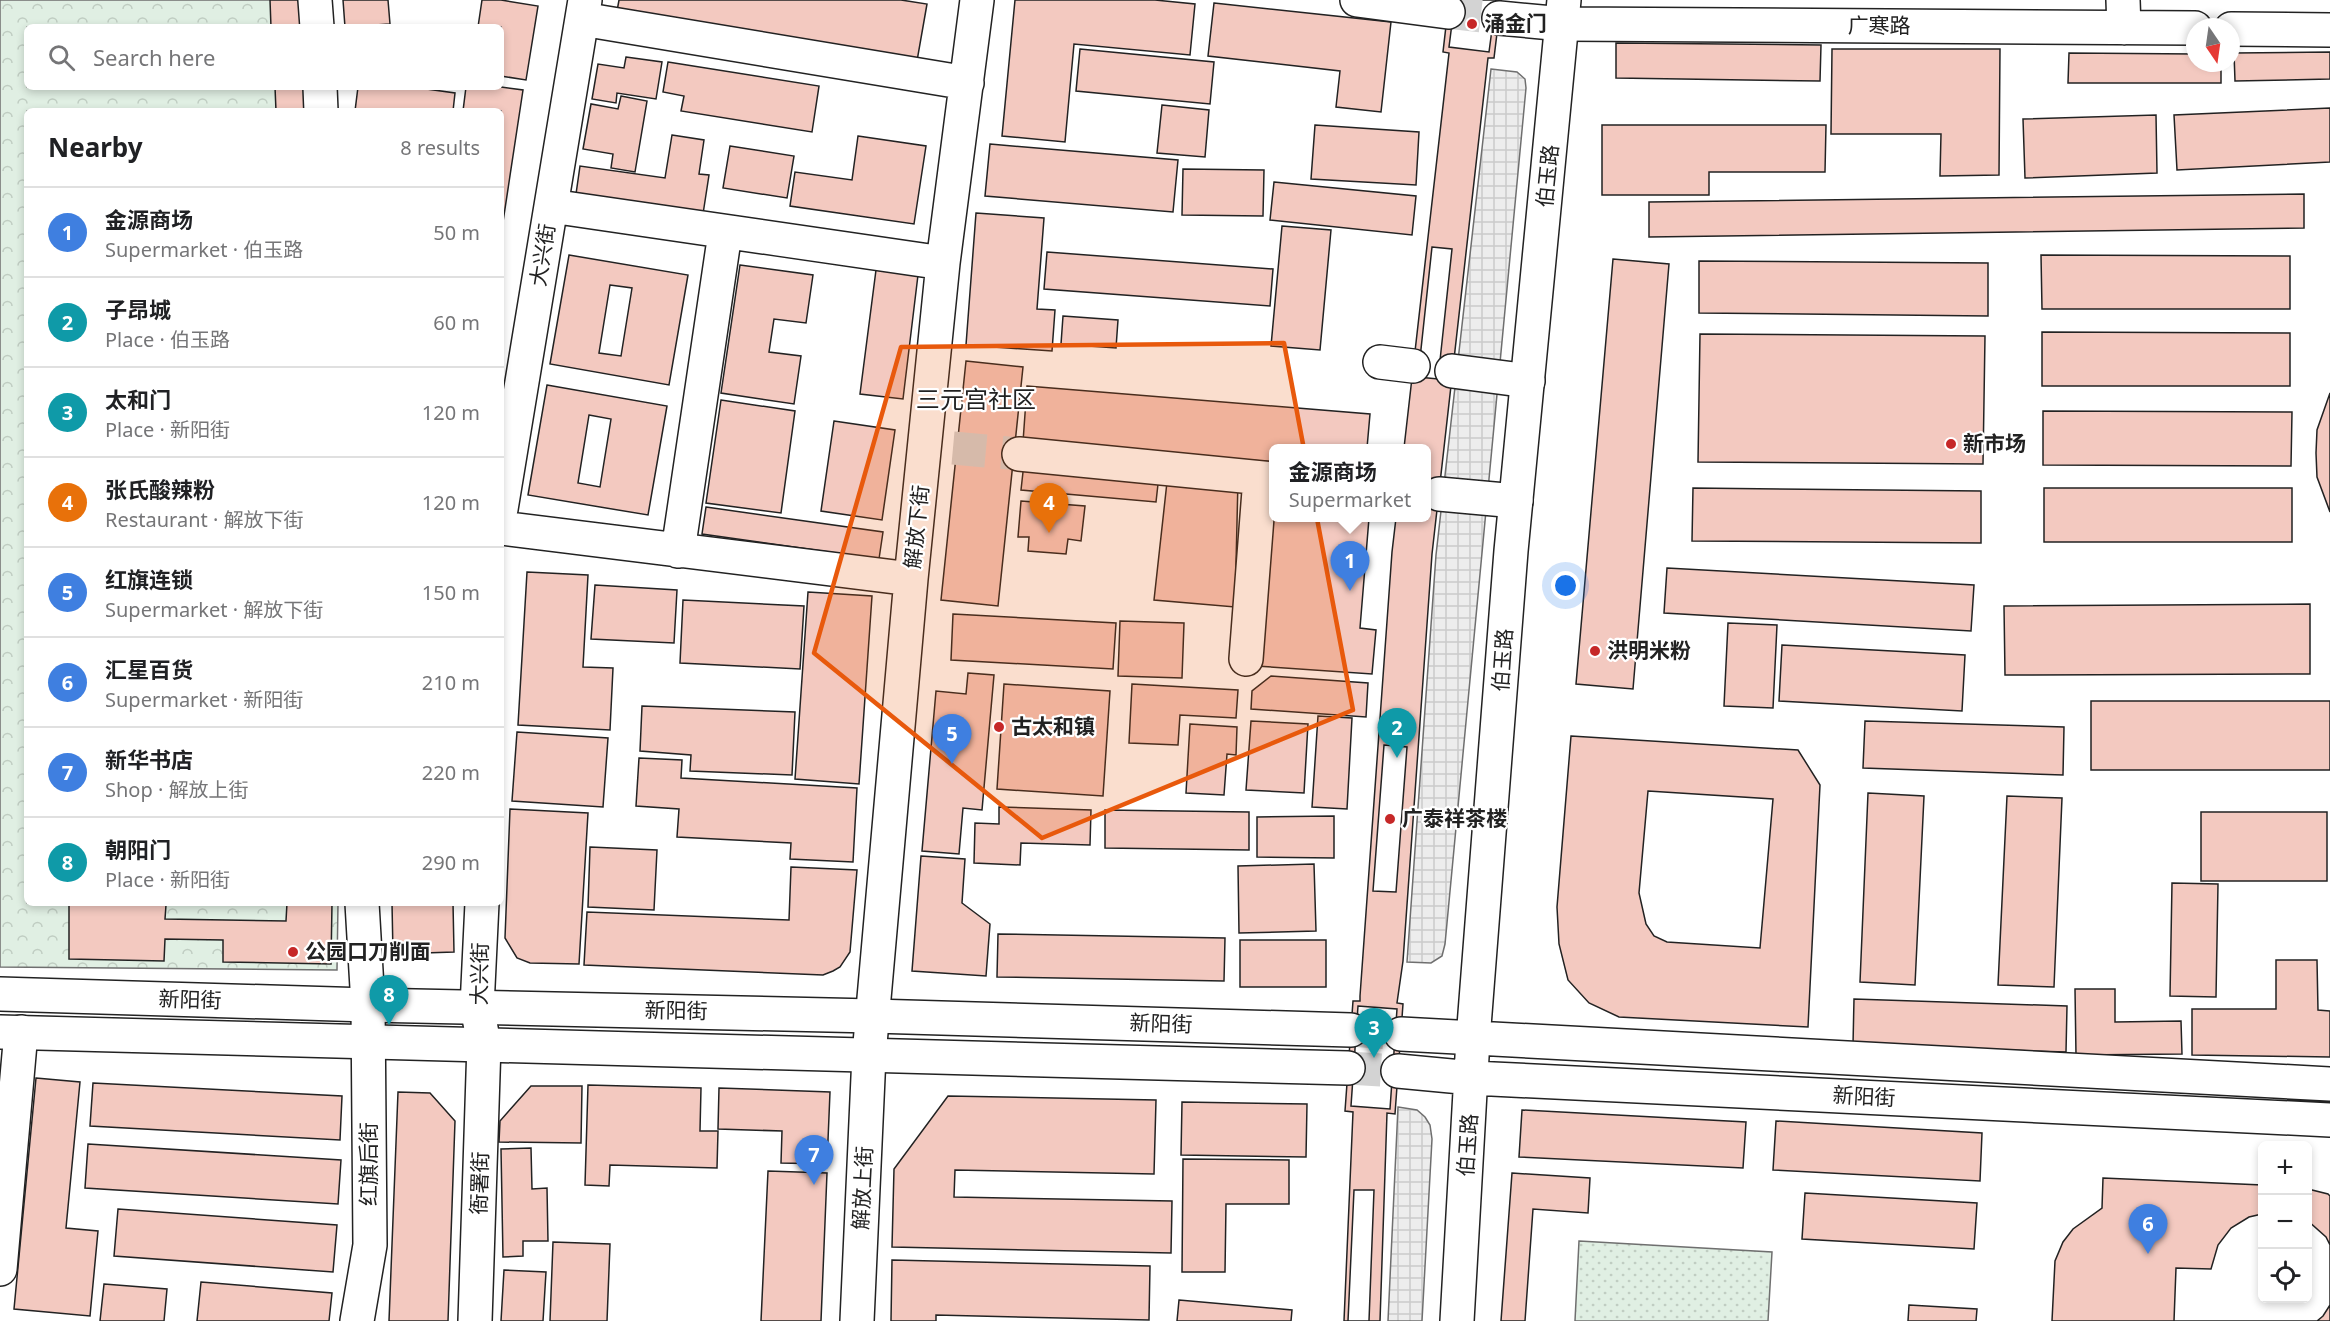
<!DOCTYPE html>
<meta charset="utf-8">
<style>
body{margin:0;font-family:"Noto Sans","Noto Sans SC",sans-serif;background:#f6f6f6;color:#202124}
.controls{position:absolute;right:18px;bottom:18px;display:grid;overflow:hidden;border-radius:9px;box-shadow:0 3px 9px #0003}
.controls button{width:54px;height:54px;display:grid;place-items:center;padding:0;border:0;border-bottom:2px solid #e0e0e0;background:#fff;color:#202124;font:30px sans-serif}
.compass{position:absolute;left:2186px;top:18px;width:54px;height:54px;border-radius:50%;background:#fff;box-shadow:0 3px 9px #0003;rotate:167deg}
.you{position:absolute;left:1566px;top:586px;width:21px;height:21px;margin:-15px;border:4px solid #fff;border-radius:50%;background:#1a73e8;box-shadow:0 0 0 9px #1a73e833}
.badge{display:grid;place-items:center;width:39px;height:39px;border-radius:50%;background:#c62828;color:#fff;font-size:20px;font-weight:700}
.pin{position:absolute;translate:-50% -50px;filter:drop-shadow(0 2px 3px #0008)}
.pin::after{content:'';position:absolute;top:32px;width:21px;height:18px;background:inherit;clip-path:polygon(0 0,100% 0,50% 100%)}
.popup{position:absolute;left:1269px;top:444px;width:162px;height:78px;box-sizing:border-box;display:grid;place-content:center;border-radius:9px;background:#fff;filter:drop-shadow(0 2px 4px #0005);font-size:20px;white-space:nowrap;color:#757577}
.popup b{font-size:22px;color:#202124}
.popup::after{content:'';position:absolute;left:50%;top:100%;margin-left:-12px;border:12px solid transparent;border-top-color:#fff}
.list{margin:0;padding:0;list-style:none}
h2{display:flex;justify-content:space-between;align-items:center;height:78px;margin:0;padding:0 24px;font-size:26px}
h2 small{font-size:20px;font-weight:400;color:#757577}
.list li{display:grid;grid-template-columns:39px 1fr auto;gap:18px;align-items:center;box-sizing:border-box;height:90px;padding:0 24px;border-top:2px solid #e0e0e0}
.list b{display:block;font-size:22px;white-space:nowrap}
.list p{margin:0;font-size:20px;white-space:nowrap;color:#757577}
.list em{font-size:20px;font-style:normal;color:#757577}
.icon{flex:none;width:33px;height:33px;fill:none;stroke:currentColor;stroke-width:2;stroke-linecap:round;stroke-linejoin:round}
.map{position:relative;flex:none;width:2330px;height:1321px;overflow:hidden}
.search{position:absolute;background:#fff;box-shadow:0 3px 9px #0003;left:24px;top:24px;width:480px;height:66px;display:flex;align-items:center;gap:15px;box-sizing:border-box;padding:0 21px;border-radius:9px;color:#757577;font-size:22px}
.panel{position:absolute;background:#fff;box-shadow:0 3px 9px #0003;left:24px;top:108px;width:480px;height:798px;border-radius:9px}
.map>svg:first-child{display:block}
.park{fill:url(#park-crowns);stroke:#6f6f6f;stroke-width:1.5}
.garden{fill:url(#garden-dots);stroke:#6f6f6f;stroke-width:1.5}
.plaza{fill:url(#plaza-grid);stroke:#6f6f6f;stroke-width:1.5}
.building{fill:#f3c9c0;stroke:#222;stroke-width:1.5;fill-rule:evenodd}
.lines{fill:none;stroke-linecap:round;stroke-linejoin:round}
.minor-tunnel{stroke:#d3d3d3;stroke-width:33;stroke-dasharray:33 16;stroke-linecap:butt}
.major-tunnel{stroke:#d3d3d3;stroke-width:33;stroke-dasharray:33 16;stroke-linecap:butt}
.minor-casing{stroke:#222;stroke-width:36}
.major-casing{stroke:#222;stroke-width:36}
.minor{stroke:#fff;stroke-width:33}
.major{stroke:#fff;stroke-width:33}
.marked{fill:#e8590c;fill-opacity:0.2;stroke:#e8590c;stroke-width:4.5;stroke-linejoin:round}
.poi-dot{fill:#c62828;stroke:#fff;stroke-width:2}
.labels{text-anchor:middle;stroke-width:4.5;stroke-linejoin:round;paint-order:stroke}
.poi-label{font-size:21px;font-weight:bold;fill:#222;stroke:#fff;text-anchor:start}
.street-label{font-size:21px;fill:#222;stroke:#fff}
.quarter-label{font-size:24px;fill:#222;stroke:#fff}
</style>
<div class="map">
<svg width="2330" height="1321" viewBox="0 0 2330 1321">
<defs>
<pattern id="park-crowns" width="20" height="18" patternUnits="userSpaceOnUse" patternTransform="scale(1.5)"><rect width="20" height="18" fill="#e0efe3"/><path d="M2 6a3 3 0 1 1 6 0M12 15a3 3 0 1 1 6 0" fill="none" stroke="#c0cdc2"/></pattern>
<pattern id="garden-dots" width="8" height="8" patternUnits="userSpaceOnUse" patternTransform="scale(1.5)"><rect width="8" height="8" fill="#e0efe3"/><path d="M2 2h.1M6 6h.1" fill="none" stroke="#c0cdc2" stroke-width="1.8" stroke-linecap="round"/></pattern>
<pattern id="plaza-grid" width="8" height="8" patternUnits="userSpaceOnUse" patternTransform="scale(1.5)"><rect width="8" height="8" fill="#ededed"/><path d="M0 4h8M4 0v8" fill="none" stroke="#cbcbcb"/></pattern>
</defs>
<rect width="100%" height="100%" fill="#fff"/>
<path class="park" d="M 0,0 L 306,0 L 307,27 L 27,27 L 27,87 L 311,87 L 312,111 L 27,111 L 27,903 L 338,903 L 337,970 L 0,967 Z"/>
<path class="garden" d="M 1579,1241 L 1772,1252 L 1768,1321 L 1575,1321 Z"/>
<path class="plaza" d="M 1491,69 L 1517,72 L 1525,79 L 1526,88 L 1445,944 L 1442,956 L 1431,963 L 1407,962 L 1436,555 Z
M 1398,1107 L 1417,1110 L 1425,1117 L 1430,1125 L 1432,1139 L 1422,1321 L 1388,1321 Z"/>
<path class="building" d="M 270,0 L 300,0 L 302,27 L 271,27 Z
M 343,0 L 388,0 L 390,24 L 345,27 Z
M 482,0 L 501,0 L 538,6 L 526,80 L 501,76 L 501,27 L 478,27 Z
M 619,0 L 901,0 L 927,4 L 917,61 L 617,11 Z
M 1015,0 L 1155,0 L 1195,4 L 1190,55 L 1074,44 L 1065,142 L 1002,136 Z
M 1449,0 L 1501,0 L 1494,58 L 1488,58 L 1432,554 L 1403,961 L 1397,1003 L 1403,1004 L 1395,1114 L 1387,1113 L 1380,1321 L 1344,1321 L 1353,1112 L 1345,1111 L 1353,1001 L 1360,1001 L 1360,996 L 1392,552 L 1396,518 L 1426,518 L 1426,448 L 1404,448 L 1449,53 L 1443,52 Z
M 1455,0 L 1496,0 L 1489,52 L 1449,47 Z
M 1214,3 L 1391,22 L 1381,112 L 1336,107 L 1340,71 L 1208,56 Z
M 1616,43 L 1821,45 L 1820,81 L 1616,78 Z
M 1080,49 L 1214,62 L 1210,104 L 1076,91 Z
M 1832,49 L 2000,49 L 1999,175 L 1940,176 L 1941,134 L 1831,134 Z
M 2330,52 L 2330,79 L 2235,81 L 2234,53 Z
M 2069,53 L 2195,54 L 2195,63 L 2221,63 L 2221,83 L 2068,83 Z
M 626,57 L 662,62 L 656,99 L 617,93 L 616,103 L 592,99 L 598,64 L 624,68 Z
M 668,62 L 819,86 L 812,132 L 681,111 L 684,96 L 663,92 Z
M 275,87 L 305,87 L 307,111 L 276,111 Z
M 358,87 L 412,87 L 455,93 L 453,111 L 355,111 Z
M 466,87 L 501,87 L 523,90 L 501,235 L 501,111 L 463,111 Z
M 621,96 L 647,101 L 635,172 L 611,168 L 613,154 L 583,149 L 591,104 L 618,109 Z
M 1162,105 L 1209,110 L 1205,157 L 1157,153 Z
M 2330,108 L 2330,162 L 2177,170 L 2174,115 Z
M 2156,115 L 2157,173 L 2025,178 L 2023,119 Z
M 1315,125 L 1419,132 L 1416,185 L 1311,179 Z
M 1602,125 L 1826,125 L 1825,172 L 1709,172 L 1709,195 L 1602,195 Z
M 672,135 L 704,140 L 699,174 L 709,175 L 703,214 L 576,194 L 580,166 L 665,178 Z
M 858,136 L 926,146 L 914,224 L 790,206 L 795,172 L 852,180 Z
M 990,144 L 1178,160 L 1173,212 L 985,196 Z
M 730,146 L 794,156 L 787,198 L 723,188 Z
M 1183,169 L 1264,170 L 1263,216 L 1182,215 Z
M 1274,182 L 1416,196 L 1412,235 L 1270,220 Z
M 2304,194 L 2304,228 L 1649,237 L 1649,202 Z
M 976,213 L 1044,218 L 1037,309 L 1055,310 L 1052,351 L 966,345 Z
M 1282,226 L 1331,230 L 1320,350 L 1271,346 Z
M 1432,247 L 1452,249 L 1438,379 L 1418,377 Z
M 1047,252 L 1273,269 L 1270,306 L 1044,289 Z
M 569,255 L 688,275 L 669,385 L 550,364 ZM 610,285 L 632,288 L 621,356 L 599,353 Z
M 2041,255 L 2290,256 L 2290,309 L 2042,309 Z
M 1613,259 L 1669,264 L 1633,689 L 1576,684 Z
M 1699,261 L 1988,263 L 1988,316 L 1699,313 Z
M 740,265 L 813,275 L 806,323 L 774,319 L 769,352 L 801,356 L 794,404 L 721,393 Z
M 876,270 L 918,275 L 903,399 L 860,394 Z
M 1063,316 L 1118,320 L 1116,348 L 1061,344 Z
M 2042,332 L 2290,333 L 2290,386 L 2042,386 Z
M 1700,334 L 1985,336 L 1983,464 L 1698,462 Z
M 966,361 L 1023,367 L 998,606 L 941,600 Z
M 547,385 L 667,406 L 648,515 L 528,495 ZM 589,415 L 611,419 L 600,487 L 578,483 Z
M 1027,386 L 1370,414 L 1367,448 L 1274,448 L 1274,462 L 1023,442 Z
M 2330,393 L 2330,512 L 2317,477 L 2316,453 L 2317,430 Z
M 721,400 L 795,411 L 781,513 L 706,503 Z
M 2043,411 L 2292,412 L 2291,466 L 2043,465 Z
M 834,421 L 895,430 L 882,520 L 821,511 Z
M 1024,463 L 1159,475 L 1156,502 L 1021,490 Z
M 1168,473 L 1238,480 L 1235,607 L 1154,600 Z
M 1693,488 L 1981,491 L 1981,543 L 1692,541 Z
M 2044,488 L 2292,488 L 2292,542 L 2044,542 Z
M 1274,492 L 1274,518 L 1369,518 L 1360,628 L 1376,630 L 1372,674 L 1256,666 Z
M 1021,501 L 1085,506 L 1081,541 L 1068,539 L 1066,554 L 1028,551 L 1029,537 L 1018,537 Z
M 706,507 L 883,532 L 879,559 L 702,534 Z
M 1667,568 L 1974,585 L 1971,631 L 1664,613 Z
M 527,572 L 588,575 L 583,667 L 613,668 L 610,730 L 518,725 Z
M 595,585 L 677,590 L 674,643 L 591,639 Z
M 808,592 L 872,596 L 859,784 L 795,779 Z
M 683,600 L 804,606 L 800,669 L 680,663 Z
M 2310,604 L 2310,674 L 2005,675 L 2004,606 Z
M 953,614 L 1116,623 L 1113,669 L 951,660 Z
M 1120,621 L 1184,623 L 1182,678 L 1118,676 Z
M 1728,623 L 1777,625 L 1773,708 L 1724,706 Z
M 1782,645 L 1965,655 L 1962,711 L 1779,701 Z
M 968,673 L 994,675 L 982,810 L 963,808 L 959,854 L 922,851 L 936,691 L 966,694 Z
M 1271,676 L 1368,683 L 1366,717 L 1251,709 L 1252,691 Z
M 1004,684 L 1110,691 L 1103,796 L 997,789 Z
M 1132,684 L 1238,690 L 1236,718 L 1180,715 L 1178,745 L 1129,743 Z
M 2091,701 L 2330,701 L 2330,770 L 2091,770 Z
M 642,706 L 795,712 L 792,775 L 690,771 L 691,755 L 640,751 Z
M 1318,716 L 1352,718 L 1347,809 L 1312,807 Z
M 1251,721 L 1308,724 L 1304,793 L 1246,790 Z
M 1865,721 L 2064,727 L 2063,775 L 1863,768 Z
M 1190,724 L 1237,727 L 1236,755 L 1227,754 L 1224,795 L 1186,793 Z
M 517,732 L 608,738 L 603,807 L 512,801 Z
M 1571,736 L 1798,750 L 1820,785 L 1808,1027 L 1619,1017 L 1589,1003 L 1568,980 L 1559,944 L 1557,907 ZM 1648,791 L 1773,799 L 1760,948 L 1667,942 L 1654,936 L 1646,924 L 1639,893 Z
M 1384,745 L 1407,747 L 1396,892 L 1373,891 Z
M 639,758 L 682,760 L 681,778 L 857,788 L 853,862 L 790,859 L 791,843 L 677,837 L 679,809 L 636,806 Z
M 1868,793 L 1924,796 L 1915,985 L 1860,982 Z
M 2007,796 L 2062,798 L 2054,987 L 1998,985 Z
M 999,807 L 1091,810 L 1090,845 L 1021,843 L 1020,865 L 974,863 L 975,823 L 999,824 Z
M 510,809 L 588,813 L 579,964 L 530,963 L 517,958 L 505,938 Z
M 1105,810 L 1249,812 L 1249,850 L 1105,848 Z
M 2201,812 L 2327,812 L 2327,881 L 2201,881 Z
M 1334,816 L 1334,858 L 1257,857 L 1257,817 Z
M 590,847 L 657,850 L 654,910 L 588,907 Z
M 921,856 L 965,859 L 962,903 L 990,924 L 986,976 L 912,971 Z
M 1314,864 L 1316,931 L 1239,933 L 1238,866 Z
M 791,867 L 857,870 L 850,952 L 840,967 L 833,971 L 823,975 L 584,965 L 587,912 L 789,920 Z
M 2172,883 L 2218,884 L 2216,997 L 2170,996 Z
M 69,903 L 166,905 L 165,919 L 286,921 L 287,903 L 332,903 L 331,964 L 223,962 L 223,940 L 165,939 L 164,961 L 69,959 Z
M 392,903 L 453,903 L 454,952 L 393,954 Z
M 998,934 L 1225,938 L 1224,981 L 997,977 Z
M 1240,940 L 1326,940 L 1326,987 L 1240,987 Z
M 2276,960 L 2317,960 L 2318,1010 L 2330,1011 L 2330,1057 L 2192,1055 L 2192,1009 L 2276,1009 Z
M 2075,989 L 2115,989 L 2115,1022 L 2181,1021 L 2182,1054 L 2076,1055 Z
M 1854,999 L 2067,1006 L 2066,1052 L 1853,1045 Z
M 1358,1006 L 1397,1009 L 1390,1109 L 1351,1106 Z
M 36,1078 L 80,1082 L 66,1228 L 98,1231 L 90,1316 L 14,1309 Z
M 93,1083 L 342,1096 L 340,1140 L 90,1126 Z
M 588,1085 L 701,1088 L 700,1131 L 718,1131 L 717,1168 L 610,1165 L 609,1186 L 585,1185 Z
M 531,1086 L 582,1086 L 581,1143 L 499,1142 L 500,1121 Z
M 719,1088 L 830,1092 L 827,1164 L 781,1163 L 782,1131 L 718,1129 Z
M 398,1092 L 430,1093 L 455,1121 L 448,1321 L 389,1321 Z
M 948,1096 L 1156,1100 L 1154,1174 L 955,1170 L 954,1197 L 1172,1201 L 1171,1253 L 892,1247 L 894,1169 Z
M 1182,1102 L 1307,1104 L 1306,1157 L 1181,1155 Z
M 1522,1110 L 1746,1122 L 1743,1168 L 1519,1157 Z
M 1776,1121 L 1982,1133 L 1980,1181 L 1773,1170 Z
M 88,1144 L 341,1160 L 338,1204 L 85,1188 Z
M 531,1148 L 532,1189 L 547,1188 L 548,1241 L 523,1241 L 523,1256 L 503,1257 L 501,1149 Z
M 1183,1159 L 1289,1160 L 1289,1204 L 1226,1204 L 1225,1272 L 1182,1272 Z
M 768,1171 L 827,1173 L 821,1321 L 761,1321 Z
M 1512,1173 L 1590,1178 L 1588,1213 L 1533,1209 L 1525,1321 L 1501,1321 Z
M 2103,1178 L 2262,1185 L 2262,1298 L 2308,1298 L 2308,1189 L 2328,1194 L 2330,1196 L 2330,1321 L 2052,1321 L 2055,1261 L 2063,1242 L 2073,1229 L 2102,1208 Z
M 1354,1190 L 1374,1190 L 1369,1321 L 1348,1321 Z
M 1805,1193 L 1977,1203 L 1974,1249 L 1802,1239 Z
M 118,1209 L 337,1225 L 333,1272 L 114,1256 Z
M 2262,1214 L 2262,1298 L 2308,1298 L 2308,1221 L 2326,1237 L 2330,1245 L 2330,1305 L 2323,1316 L 2317,1321 L 2174,1321 L 2176,1268 L 2211,1269 L 2218,1245 L 2231,1228 L 2249,1217 Z
M 553,1242 L 610,1244 L 607,1321 L 550,1321 Z
M 892,1260 L 1150,1266 L 1149,1320 L 936,1315 L 936,1321 L 891,1321 Z
M 504,1270 L 546,1272 L 543,1321 L 501,1321 Z
M 201,1282 L 332,1293 L 329,1321 L 197,1321 Z
M 104,1284 L 167,1289 L 164,1321 L 100,1321 Z
M 1179,1300 L 1292,1310 L 1291,1321 L 1177,1321 Z
M 1909,1305 L 1977,1309 L 1976,1321 L 1908,1321 Z"/>
<g class="lines">
<path class="minor-tunnel" d="M 1448,12 L 1499,18
M 953,448 L 1019,454"/>
<path class="major-tunnel" d="M 1351,1030 L 1401,1034
M 1348,1068 L 1398,1071"/>
<defs>
<path id="minor" d="M 315,0 L 317,27
M 1357,0 L 1448,12
M 2123,0 L 2124,28
M 1499,18 L 1563,24 L 2195,28
M 582,19 L 967,83
M 2231,29 L 2330,30
M 320,87 L 321,111
M 551,206 L 943,263
M 1380,362 L 1413,366
M 1452,371 L 1528,381
M 1019,454 L 1274,479
M 1439,494 L 1516,501
M 501,509 L 585,0
M 501,528 L 911,579
M 678,551 L 725,233
M 1246,659 L 1260,478
M 0,1269 L 21,1032
M 357,1321 L 370,1245 L 368,1005 L 362,903
M 475,1321 L 484,1044 L 477,1007 L 482,903
M 857,1321 L 869,1055 L 911,579 L 943,263 L 977,0"/>
<path id="major" d="M 0,994 L 368,1005 L 873,1016 L 1351,1030
M 0,1032 L 1348,1068
M 1401,1034 L 2330,1084
M 1398,1071 L 1472,1078 L 2330,1120
M 1457,1321 L 1473,1039 L 1511,551 L 1564,0"/>
</defs>
<use href="#minor" class="minor-casing"/>
<use href="#major" class="major-casing"/>
<use href="#minor" class="minor"/>
<use href="#major" class="major"/>
</g>
<path class="marked" d="M 1284,343 L 1353,710 L 1042,838 L 814,653 L 901,347 Z"/>
<g class="poi-dot">
<circle cx="1472" cy="24" r="6"/>
<circle cx="1951" cy="444" r="6"/>
<circle cx="1595" cy="651" r="6"/>
<circle cx="999" cy="727" r="6"/>
<circle cx="1390" cy="819" r="6"/>
<circle cx="293" cy="952" r="6"/>
</g>
<g class="labels">
<g class="poi-label">
<text x="1484" y="31">涌金门</text>
<text x="1963" y="451">新市场</text>
<text x="1607" y="658">洪明米粉</text>
<text x="1011" y="734">古太和镇</text>
<text x="1402" y="826">广泰祥茶楼</text>
<text x="305" y="959">公园口刀削面</text>
</g>
<g class="street-label">
<text x="1879" y="33">广寒路</text>
<text transform="translate(1548 176) rotate(-84)" y="7">伯玉路</text>
<text transform="translate(543 255) rotate(-81)" y="7">大兴街</text>
<text transform="translate(917 527) rotate(-84)" y="7">解放下街</text>
<text transform="translate(1503 660) rotate(-86)" y="7">伯玉路</text>
<text transform="translate(480 974) rotate(-89)" y="7">大兴街</text>
<text transform="translate(190 1000) rotate(2)" y="7">新阳街</text>
<text transform="translate(676 1011) rotate(1)" y="7">新阳街</text>
<text transform="translate(1161 1024) rotate(2)" y="7">新阳街</text>
<text transform="translate(1864 1097) rotate(3)" y="7">新阳街</text>
<text transform="translate(1468 1145) rotate(-86)" y="7">伯玉路</text>
<text transform="translate(369 1164) rotate(-90)" y="7">红旗后街</text>
<text transform="translate(480 1183) rotate(-88)" y="7">衙署街</text>
<text transform="translate(863 1188) rotate(-87)" y="7">解放上街</text>
</g>
<g class="quarter-label">
<text x="976" y="408">三元宫社区</text>
</g>
</g>
</svg>
<div class="controls">
<button>+</button>
<button>−</button>
<button><svg class="icon" aria-label="locate" viewBox="0 0 24 24"><circle cx="12" cy="12" r="6"/><path d="M12 2v4M12 18v4M2 12h4M18 12h4"/></svg></button>
</div>
<svg class="compass" viewBox="-18 -18 36 36"><path d="M0-13l5 13h-10z" fill="#e53935"/><path d="M0 13l5-13h-10z" fill="#757577"/></svg>
<div class="you"></div>
<div class="pin badge" style="left:1350px;top:591px;background:#3f7fe0">1</div>
<div class="popup"><b>金源商场</b>Supermarket</div>
<div class="pin badge" style="left:1397px;top:758px;background:#0f9aa8">2</div>
<div class="pin badge" style="left:1374px;top:1058px;background:#0f9aa8">3</div>
<div class="pin badge" style="left:1049px;top:533px;background:#e8710a">4</div>
<div class="pin badge" style="left:952px;top:764px;background:#3f7fe0">5</div>
<div class="pin badge" style="left:2148px;top:1254px;background:#3f7fe0">6</div>
<div class="pin badge" style="left:814px;top:1185px;background:#3f7fe0">7</div>
<div class="pin badge" style="left:389px;top:1025px;background:#0f9aa8">8</div>
<div class="search"><svg class="icon" aria-label="search" viewBox="0 0 24 24"><circle cx="10" cy="10" r="6"/><path d="M15 15l6 6"/></svg>Search here</div>
<section class="panel">
<h2>Nearby<small>8 results</small></h2>
<ul class="list">
<li><span class="badge" style="background:#3f7fe0">1</span><div><b>金源商场</b><p>Supermarket · 伯玉路</p></div><em>50 m</em></li>
<li><span class="badge" style="background:#0f9aa8">2</span><div><b>子昂城</b><p>Place · 伯玉路</p></div><em>60 m</em></li>
<li><span class="badge" style="background:#0f9aa8">3</span><div><b>太和门</b><p>Place · 新阳街</p></div><em>120 m</em></li>
<li><span class="badge" style="background:#e8710a">4</span><div><b>张氏酸辣粉</b><p>Restaurant · 解放下街</p></div><em>120 m</em></li>
<li><span class="badge" style="background:#3f7fe0">5</span><div><b>红旗连锁</b><p>Supermarket · 解放下街</p></div><em>150 m</em></li>
<li><span class="badge" style="background:#3f7fe0">6</span><div><b>汇星百货</b><p>Supermarket · 新阳街</p></div><em>210 m</em></li>
<li><span class="badge" style="background:#3f7fe0">7</span><div><b>新华书店</b><p>Shop · 解放上街</p></div><em>220 m</em></li>
<li><span class="badge" style="background:#0f9aa8">8</span><div><b>朝阳门</b><p>Place · 新阳街</p></div><em>290 m</em></li>
</ul>
</section>
</div>
